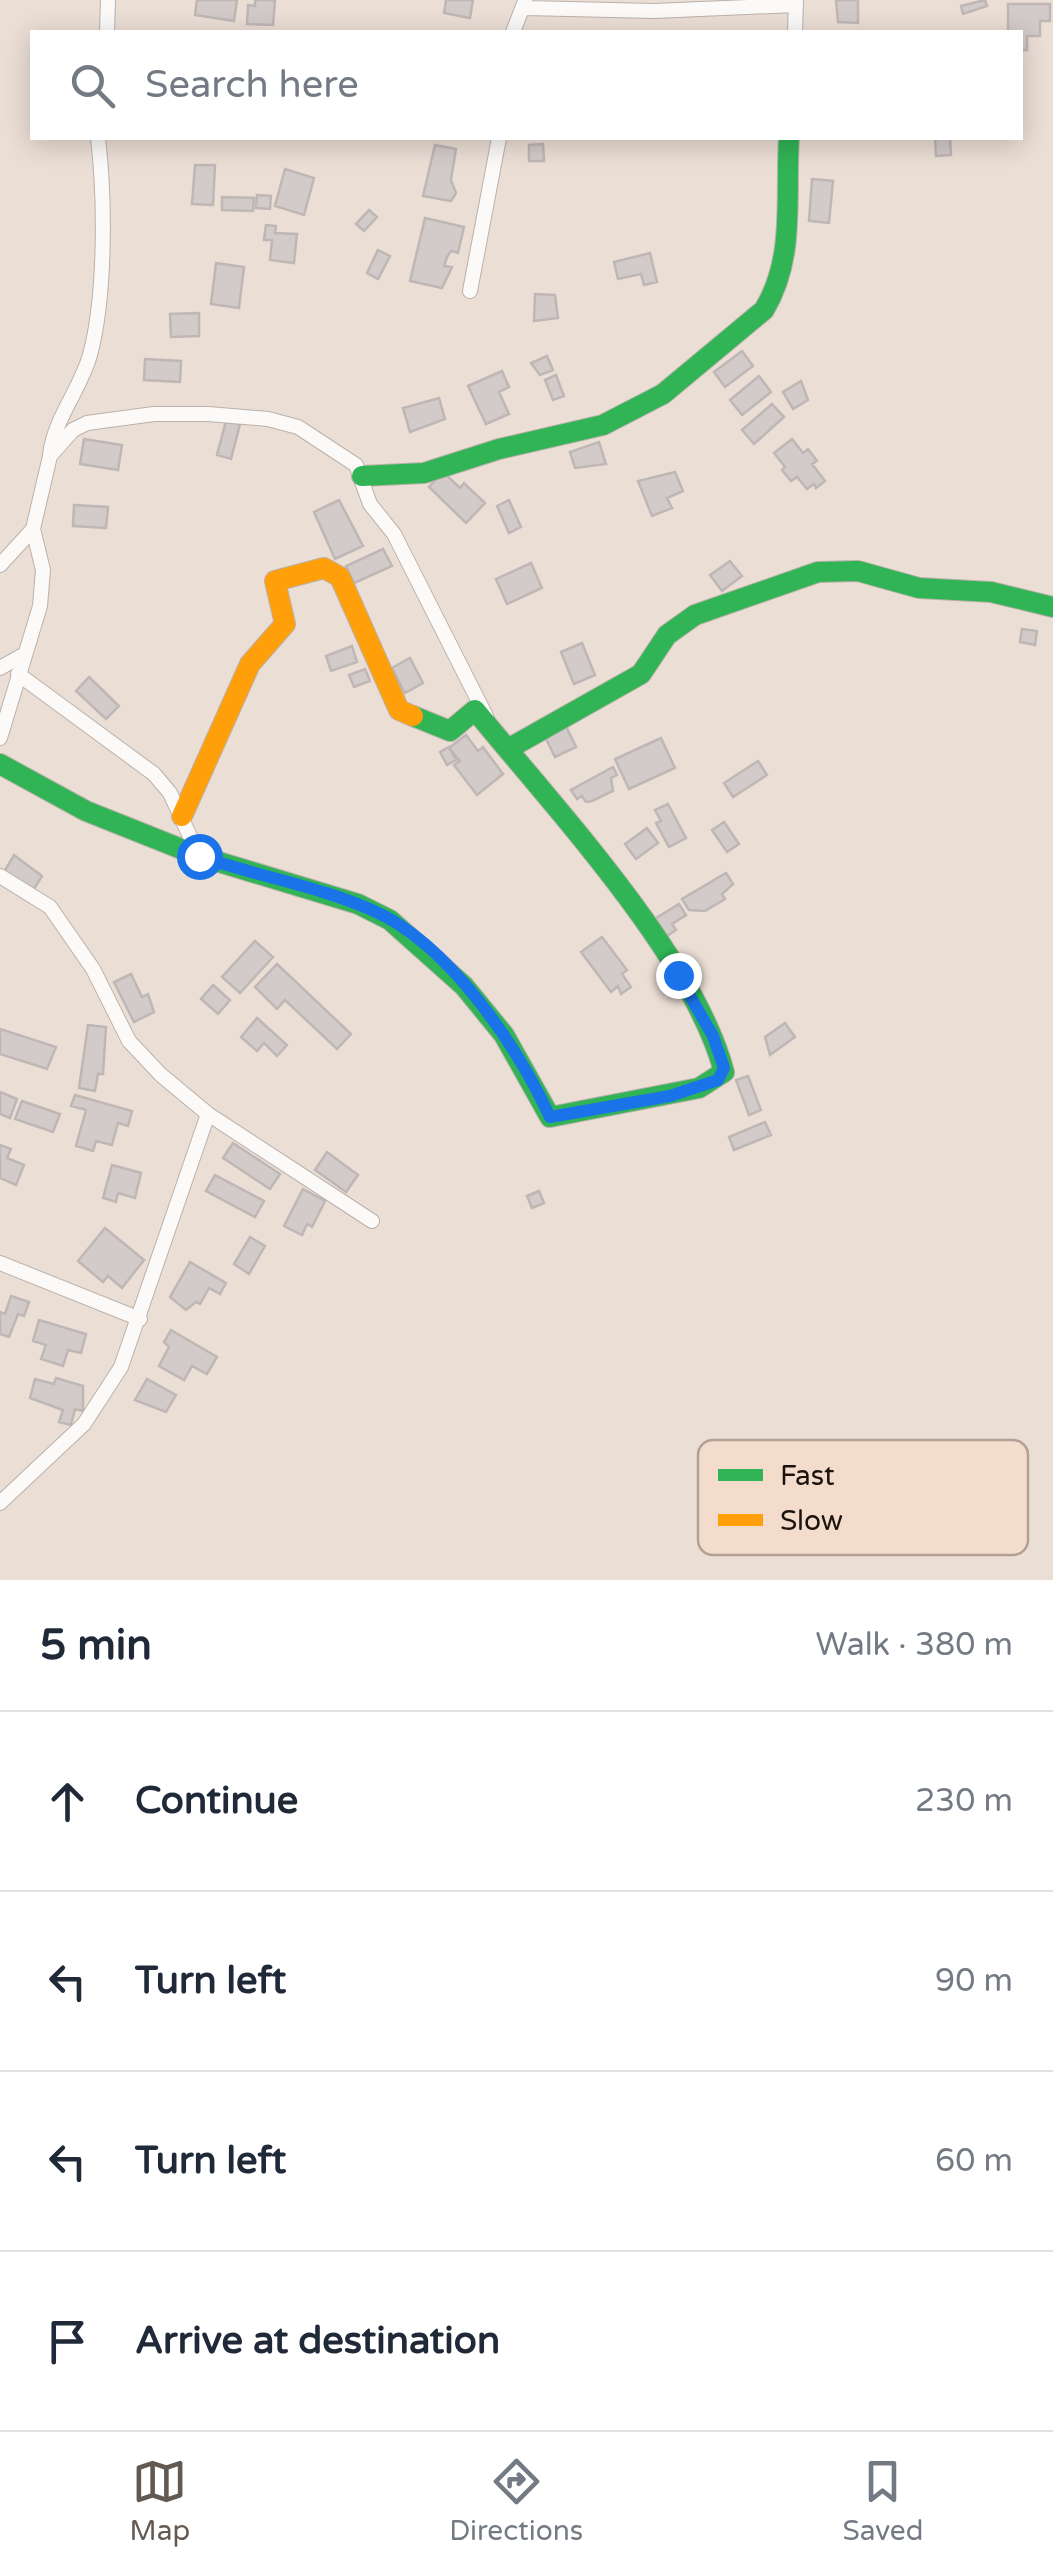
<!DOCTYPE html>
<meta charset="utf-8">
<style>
body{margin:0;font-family:"Varela Round",sans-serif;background:#f2f2f3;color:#1f2937}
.stop{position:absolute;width:30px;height:30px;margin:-22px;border:8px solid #1a73e8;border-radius:50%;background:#fff}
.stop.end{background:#1a73e8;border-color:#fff;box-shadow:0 2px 10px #0008}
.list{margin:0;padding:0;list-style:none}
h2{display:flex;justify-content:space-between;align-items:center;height:130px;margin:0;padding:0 40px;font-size:42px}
h2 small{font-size:32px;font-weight:400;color:#747a83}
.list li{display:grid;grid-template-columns:65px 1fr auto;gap:30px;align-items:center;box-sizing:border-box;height:180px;padding:0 40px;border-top:2px solid #e0e1e3}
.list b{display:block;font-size:38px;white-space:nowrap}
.list em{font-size:32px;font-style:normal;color:#747a83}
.icon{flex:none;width:55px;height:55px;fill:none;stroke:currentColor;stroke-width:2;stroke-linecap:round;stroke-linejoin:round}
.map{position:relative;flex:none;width:1053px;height:1580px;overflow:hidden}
.search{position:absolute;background:#fff;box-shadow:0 5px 25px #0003;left:30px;right:30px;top:30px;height:110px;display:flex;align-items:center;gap:25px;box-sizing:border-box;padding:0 35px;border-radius:0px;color:#747a83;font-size:38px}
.sheet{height:850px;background:#fff}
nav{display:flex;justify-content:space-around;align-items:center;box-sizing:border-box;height:140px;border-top:2px solid #e0e1e3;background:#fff;font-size:28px;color:#747a83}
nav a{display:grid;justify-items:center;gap:5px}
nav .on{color:#635953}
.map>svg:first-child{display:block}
.building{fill:#d3caca;stroke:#bfb6b6;stroke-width:2.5}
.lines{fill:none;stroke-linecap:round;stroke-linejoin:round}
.street-casing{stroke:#bbb1aa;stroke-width:16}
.fast-casing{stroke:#bbb1aa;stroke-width:22}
.slow-casing{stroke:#bbb1aa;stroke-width:22}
.street{stroke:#fcfaf9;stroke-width:14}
.fast{stroke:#30b455;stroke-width:20}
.slow{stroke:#ff9f0a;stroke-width:20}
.route{stroke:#1a73e8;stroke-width:12}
.key{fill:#f4dccc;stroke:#b39f93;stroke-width:2.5}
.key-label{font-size:28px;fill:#1a120d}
</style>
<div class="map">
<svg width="1053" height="1580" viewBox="0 0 1053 1580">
<rect width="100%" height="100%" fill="#ebded5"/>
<path class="building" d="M 197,0 L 237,0 L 234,21 L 195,15 Z
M 255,0 L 275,0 L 273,25 L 247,24 L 248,5 L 255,6 Z
M 446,0 L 473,0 L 470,18 L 444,13 Z
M 836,0 L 858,0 L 858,23 L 838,22 Z
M 985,0 L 987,6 L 963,14 L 961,6 Z
M 1008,4 L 1050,4 L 1050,21 L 1040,21 L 1040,36 L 1027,36 L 1027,50 L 1020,50 L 1020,32 L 1008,32 Z
M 935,138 L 950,138 L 951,155 L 936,156 Z
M 543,144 L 544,161 L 529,161 L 529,145 Z
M 435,145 L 456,149 L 451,180 L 456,193 L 451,201 L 423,196 Z
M 195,165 L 215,165 L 213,205 L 192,204 Z
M 285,169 L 314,178 L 304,215 L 275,206 Z
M 812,179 L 833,181 L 829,223 L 809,221 Z
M 257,195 L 271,196 L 270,209 L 256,208 Z
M 222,197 L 254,198 L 253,211 L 222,210 Z
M 369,210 L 377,217 L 364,231 L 356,224 Z
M 425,218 L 464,227 L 458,253 L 451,251 L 447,257 L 444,266 L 452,267 L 442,288 L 410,281 Z
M 266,225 L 276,226 L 275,233 L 297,234 L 294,263 L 270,260 L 272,240 L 264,240 Z
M 378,250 L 390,256 L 378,279 L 367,273 Z
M 650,253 L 657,282 L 644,285 L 641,274 L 618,279 L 614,262 Z
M 216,263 L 244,267 L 239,308 L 211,304 Z
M 535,294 L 555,295 L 558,318 L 534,321 Z
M 199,313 L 199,336 L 171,337 L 170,314 Z
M 742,351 L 753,366 L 725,387 L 714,372 Z
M 547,356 L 553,370 L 540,375 L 531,363 Z
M 145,359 L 181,361 L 180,382 L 144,380 Z
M 502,371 L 509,387 L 499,392 L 509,414 L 486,424 L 468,386 Z
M 556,375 L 564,396 L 553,400 L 545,380 Z
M 759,376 L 771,392 L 742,415 L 730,400 Z
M 801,381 L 808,400 L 793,409 L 783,392 Z
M 439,398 L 445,419 L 410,432 L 403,408 Z
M 772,404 L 784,417 L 754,444 L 742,430 Z
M 226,421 L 240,424 L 231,459 L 217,455 Z
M 84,439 L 122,445 L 118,470 L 80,464 Z
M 792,439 L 803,453 L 808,449 L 817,461 L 812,464 L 825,481 L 816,488 L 814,484 L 807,489 L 797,477 L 791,481 L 782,470 L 785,467 L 774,453 Z
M 599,442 L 606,464 L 575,468 L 570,452 Z
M 443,472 L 460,488 L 464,483 L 485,503 L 466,523 L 429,487 Z
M 675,472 L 683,491 L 667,498 L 672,508 L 652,516 L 638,481 Z
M 339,500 L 363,546 L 335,559 L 314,512 Z
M 509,500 L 521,527 L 509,533 L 497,506 Z
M 74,505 L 108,507 L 106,528 L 73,526 Z
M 383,549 L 392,566 L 354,583 L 346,566 Z
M 730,561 L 742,576 L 722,591 L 710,575 Z
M 531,563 L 542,588 L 507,604 L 496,579 Z
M 1022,629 L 1037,631 L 1035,645 L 1020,642 Z
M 582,643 L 595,675 L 574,684 L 561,652 Z
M 352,646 L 357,662 L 331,671 L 326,656 Z
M 410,658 L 423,683 L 405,693 L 392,668 Z
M 365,669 L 370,681 L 354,687 L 349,675 Z
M 89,677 L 119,706 L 106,719 L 76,691 Z
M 565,724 L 576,747 L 555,757 L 544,735 Z
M 466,735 L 478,751 L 483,747 L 503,774 L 477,795 L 454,765 L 460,761 L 449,748 Z
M 661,738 L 675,768 L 629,789 L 615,759 Z
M 449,747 L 456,760 L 447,765 L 440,752 Z
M 758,761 L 767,775 L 733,797 L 724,783 Z
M 613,767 L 617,775 L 611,778 L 613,791 L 592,801 L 586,802 L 582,796 L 577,799 L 571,790 Z
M 668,804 L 686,838 L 669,847 L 656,823 L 661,821 L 655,810 Z
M 724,822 L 739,844 L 727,852 L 712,830 Z
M 647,828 L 658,843 L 636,859 L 625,844 Z
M 14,855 L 42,876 L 34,889 L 4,872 Z
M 726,873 L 733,884 L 722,894 L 725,899 L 705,911 L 689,910 L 682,899 Z
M 679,904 L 686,915 L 672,924 L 676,930 L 664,938 L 653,920 Z
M 602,937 L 627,970 L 622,974 L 631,987 L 621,994 L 618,986 L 611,992 L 581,952 Z
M 255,941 L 273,957 L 240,993 L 222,977 Z
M 277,964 L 351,1034 L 337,1049 L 285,1000 L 277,1009 L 255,987 Z
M 131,974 L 142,997 L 148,994 L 154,1012 L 134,1022 L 114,982 Z
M 213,985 L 230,1000 L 218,1014 L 201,999 Z
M 257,1018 L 287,1045 L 277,1056 L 264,1043 L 257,1051 L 241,1037 Z
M 785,1023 L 795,1037 L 770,1055 L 765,1037 Z
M 88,1025 L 106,1027 L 103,1074 L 98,1074 L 95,1091 L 79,1088 Z
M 0,1029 L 56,1047 L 47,1069 L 0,1054 Z
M 748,1076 L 761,1110 L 749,1115 L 736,1080 Z
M 0,1092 L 17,1099 L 10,1118 L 0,1114 Z
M 75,1095 L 132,1111 L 128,1126 L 118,1123 L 112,1145 L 96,1141 L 93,1151 L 76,1146 L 86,1110 L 71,1106 Z
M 22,1101 L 60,1114 L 53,1132 L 15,1119 Z
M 765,1122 L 771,1135 L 734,1150 L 729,1137 Z
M 233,1143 L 280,1174 L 270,1189 L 223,1158 Z
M 0,1145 L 11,1149 L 7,1158 L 24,1165 L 16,1185 L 0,1178 Z
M 327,1152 L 358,1175 L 346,1192 L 315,1170 Z
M 112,1165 L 141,1173 L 135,1198 L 118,1193 L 116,1202 L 103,1198 Z
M 215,1175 L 264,1201 L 255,1217 L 206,1191 Z
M 303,1189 L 325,1201 L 312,1227 L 307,1224 L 302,1235 L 284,1226 Z
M 539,1191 L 544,1203 L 532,1208 L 527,1196 Z
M 105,1228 L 144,1260 L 122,1288 L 108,1276 L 103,1282 L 78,1261 Z
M 250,1237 L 265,1246 L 249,1274 L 234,1264 Z
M 190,1262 L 226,1283 L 220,1294 L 209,1288 L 200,1304 L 196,1302 L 186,1310 L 170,1297 Z
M 11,1296 L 29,1302 L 24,1316 L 18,1314 L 9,1337 L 0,1334 L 0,1312 L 5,1314 Z
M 39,1320 L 86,1334 L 81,1353 L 68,1350 L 63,1366 L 41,1359 L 46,1345 L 33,1341 Z
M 171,1330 L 217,1357 L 207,1374 L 192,1366 L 184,1380 L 159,1366 L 169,1347 L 164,1342 Z
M 56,1378 L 83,1386 L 83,1411 L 75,1409 L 71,1425 L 59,1422 L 63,1410 L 30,1398 L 35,1379 L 54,1384 Z
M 147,1379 L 176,1395 L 166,1412 L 135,1400 Z"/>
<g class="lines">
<defs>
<path id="street" d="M 526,8 L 654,11 L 796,5
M 107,32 L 108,0
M 513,32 L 525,1
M 795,32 L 796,0
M 470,291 L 499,138
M 50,455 C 54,419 80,390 90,355 C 106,295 105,198 98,138
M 0,565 L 33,529 L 50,456 L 73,430 L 87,423 L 154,414 L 208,414 L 268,419 L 298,427 L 356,465 L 370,504 L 394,534 L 486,716
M 0,668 L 23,655
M 18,674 L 154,774 L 170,793 L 199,856
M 0,738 L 40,606 L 43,570 L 33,529
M 0,876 L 50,907 L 93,969 L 129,1041 L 161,1075 L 208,1114 L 372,1221
M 0,1263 L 140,1319
M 0,1503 L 84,1424 L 121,1367 L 208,1114"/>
<path id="fast" d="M 362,476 L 424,473 L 499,449 L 603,425 L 663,394 L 764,310 C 796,257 785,197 789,138
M 508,749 L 641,674 L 667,635 L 695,615 L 818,572 L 858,571 L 919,588 L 991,592 L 1053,607
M 0,764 L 86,811 L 199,856 L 358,904 L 390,920 L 464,986 L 504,1035 L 550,1117 L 699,1088 L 724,1072 C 694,956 552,805 475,710 L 450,731 L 413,716"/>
<path id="slow" d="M 182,816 L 250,664 L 285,624 L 275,581 L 324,568 L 340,577 L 399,710 L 413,716"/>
</defs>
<use href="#street" class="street-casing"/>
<use href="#fast" class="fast-casing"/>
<use href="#slow" class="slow-casing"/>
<use href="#street" class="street"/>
<use href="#fast" class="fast"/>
<use href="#slow" class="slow"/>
</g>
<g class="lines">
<path class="route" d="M 199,856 C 256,876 319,886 374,911 C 449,944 517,1046 550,1117 L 670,1096 L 718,1080 L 724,1068 L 713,1036 L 678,975"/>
</g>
<rect x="698" y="1440" width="330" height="115" rx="15" class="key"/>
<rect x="718" y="1469" width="45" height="12" fill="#30b455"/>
<rect x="718" y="1514" width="45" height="12" fill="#ff9f0a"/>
<g class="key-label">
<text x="780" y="1485">Fast</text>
<text x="780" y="1530">Slow</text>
</g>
</svg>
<div class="stop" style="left:199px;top:856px"></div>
<div class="stop end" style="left:678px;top:975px"></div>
<div class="search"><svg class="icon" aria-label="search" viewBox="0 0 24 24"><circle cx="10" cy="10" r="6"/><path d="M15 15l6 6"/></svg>Search here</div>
</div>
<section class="sheet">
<h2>5 min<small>Walk · 380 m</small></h2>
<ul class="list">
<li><svg class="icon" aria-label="ahead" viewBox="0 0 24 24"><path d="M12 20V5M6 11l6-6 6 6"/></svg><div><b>Continue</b></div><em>230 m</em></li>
<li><svg class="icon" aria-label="left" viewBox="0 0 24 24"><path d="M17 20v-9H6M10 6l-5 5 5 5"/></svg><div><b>Turn left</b></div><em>90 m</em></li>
<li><svg class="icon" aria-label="left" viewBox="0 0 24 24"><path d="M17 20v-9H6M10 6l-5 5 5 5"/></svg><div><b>Turn left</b></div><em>60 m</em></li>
<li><svg class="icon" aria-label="arrive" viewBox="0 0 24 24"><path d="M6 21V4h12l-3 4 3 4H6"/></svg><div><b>Arrive at destination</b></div></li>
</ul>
</section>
<nav>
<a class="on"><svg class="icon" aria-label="map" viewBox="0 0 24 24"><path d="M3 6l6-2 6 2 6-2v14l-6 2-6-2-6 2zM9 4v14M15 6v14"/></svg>Map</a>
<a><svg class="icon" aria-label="directions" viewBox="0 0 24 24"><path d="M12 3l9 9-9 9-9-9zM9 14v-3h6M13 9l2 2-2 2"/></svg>Directions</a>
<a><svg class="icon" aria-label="saved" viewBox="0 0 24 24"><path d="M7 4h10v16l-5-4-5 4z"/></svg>Saved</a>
</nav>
